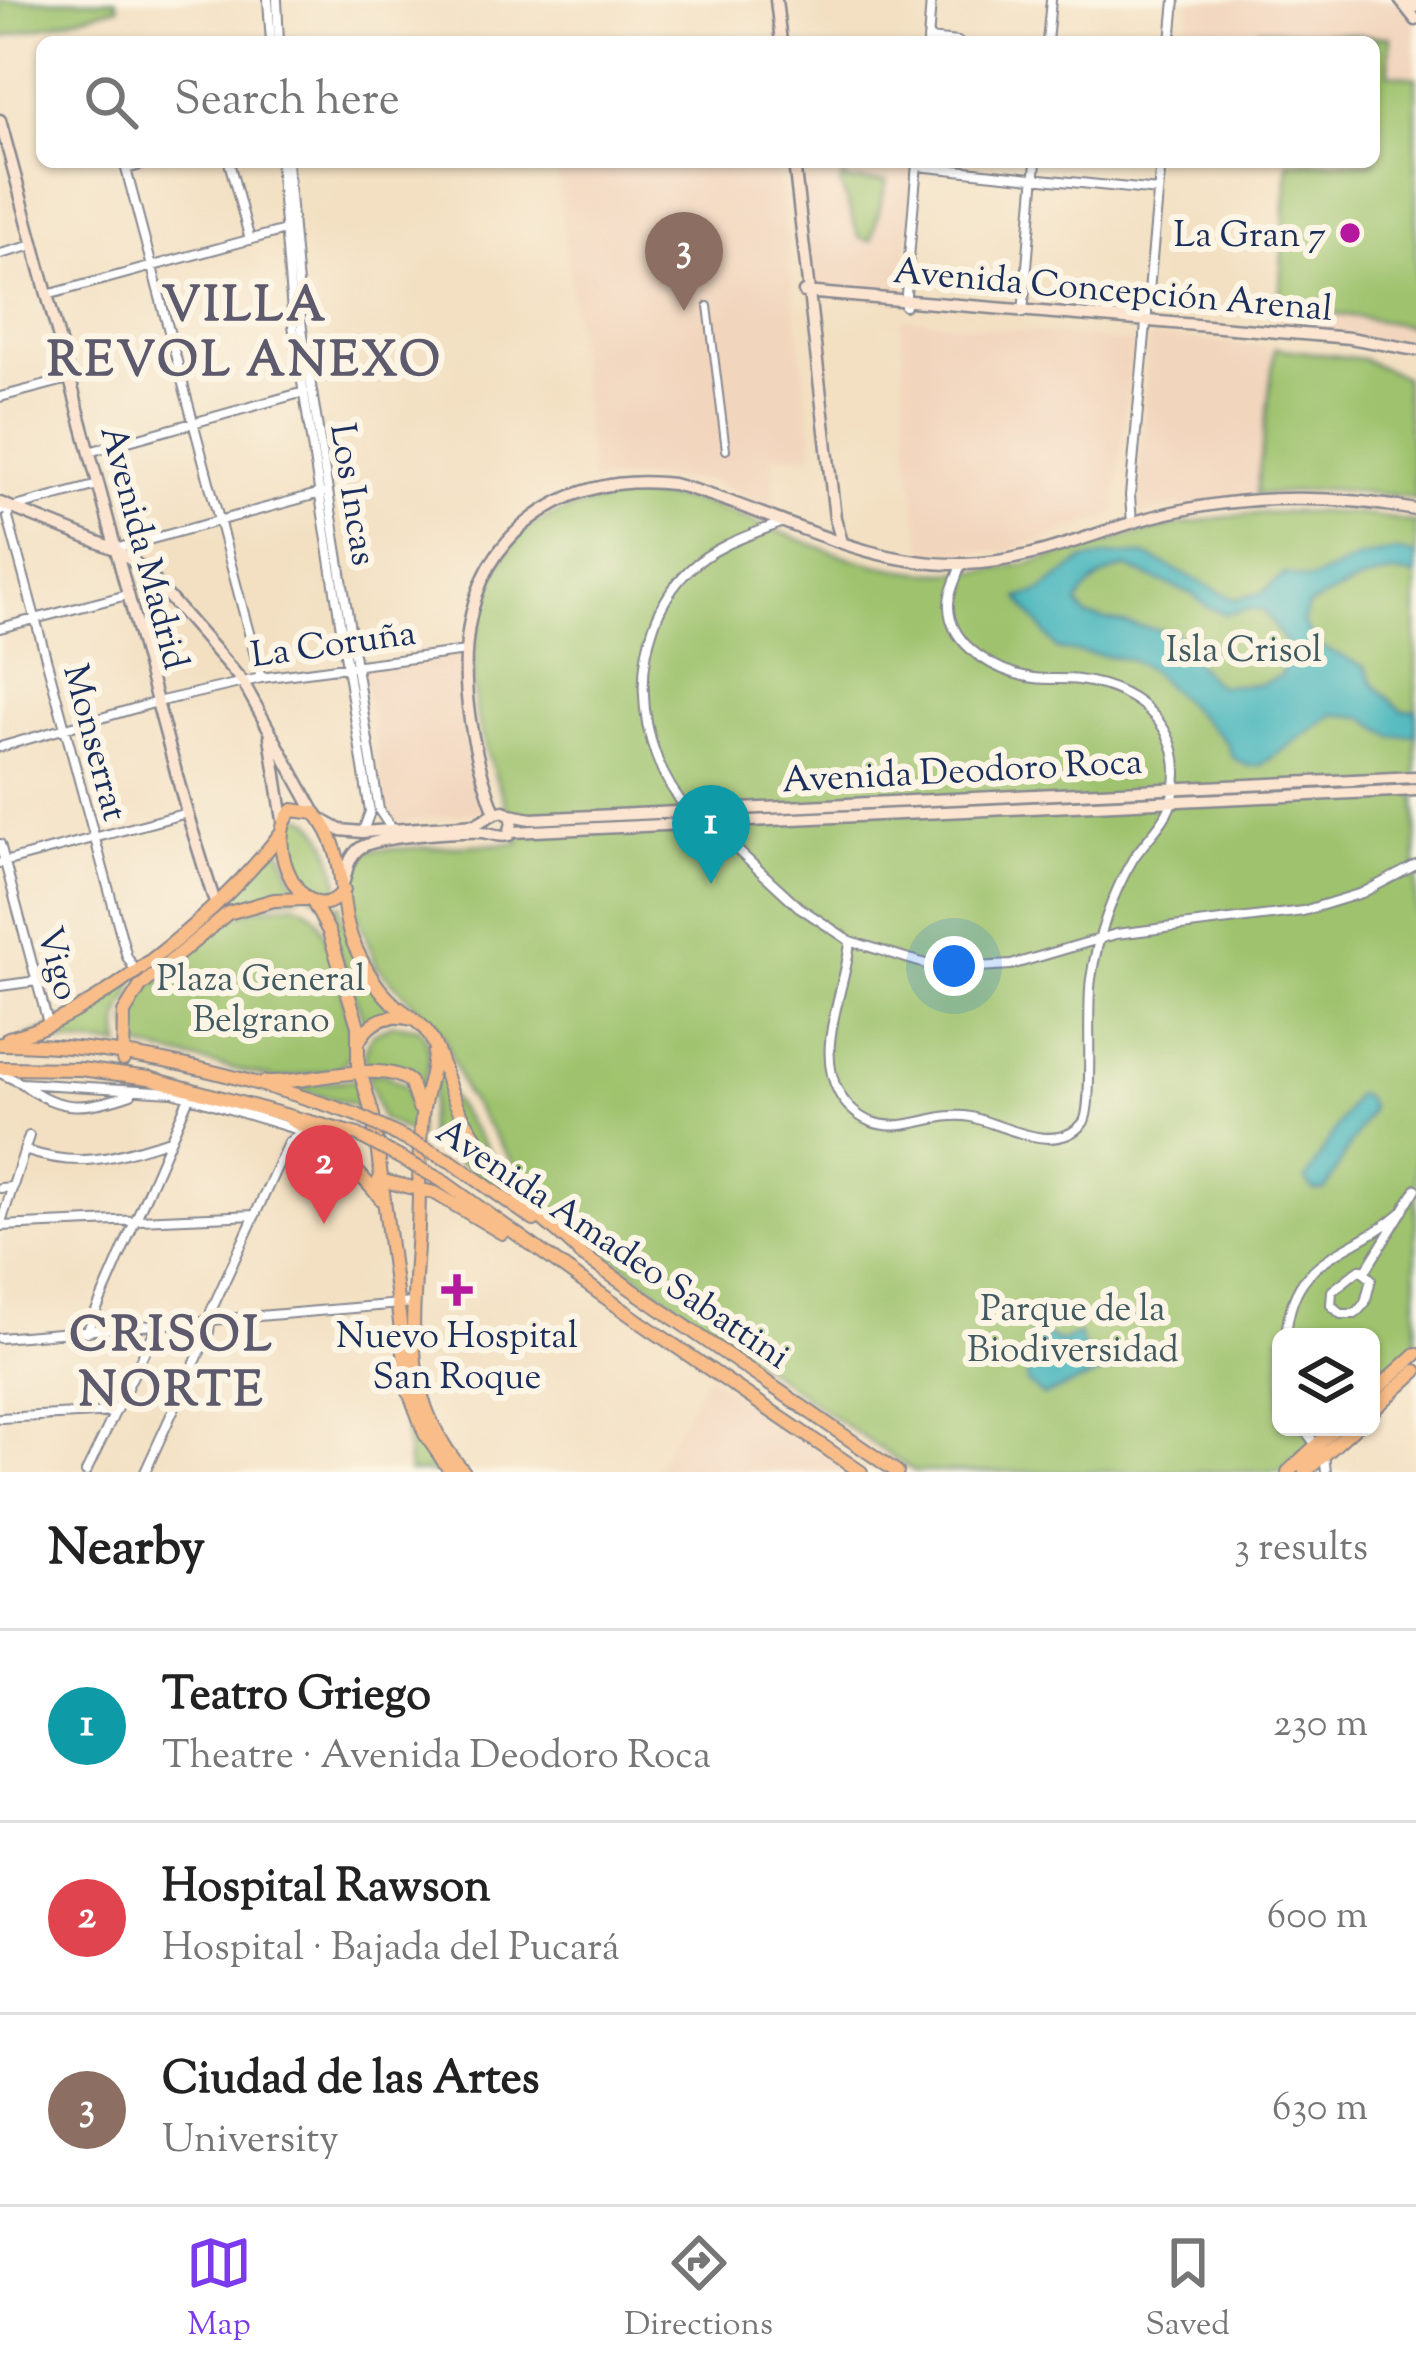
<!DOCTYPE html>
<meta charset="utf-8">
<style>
body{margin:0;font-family:"Sorts Mill Goudy",serif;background:#f6f6f6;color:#222}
.controls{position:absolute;right:36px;bottom:36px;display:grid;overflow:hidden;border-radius:18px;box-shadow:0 3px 9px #0004}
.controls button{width:108px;height:108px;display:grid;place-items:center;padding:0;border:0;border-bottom:3px solid #e0e0e0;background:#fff;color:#222;font:60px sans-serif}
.you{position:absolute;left:954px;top:966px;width:42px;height:42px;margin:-30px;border:9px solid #fff;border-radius:50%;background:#1a73e8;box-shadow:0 0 0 18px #1a73e833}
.badge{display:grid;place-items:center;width:78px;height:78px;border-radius:50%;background:#7c3aed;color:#fff;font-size:39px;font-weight:700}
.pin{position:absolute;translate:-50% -99px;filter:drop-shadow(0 3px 6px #0008)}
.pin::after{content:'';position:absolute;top:63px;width:42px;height:36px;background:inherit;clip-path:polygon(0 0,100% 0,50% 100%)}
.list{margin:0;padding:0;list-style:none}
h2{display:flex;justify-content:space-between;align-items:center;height:156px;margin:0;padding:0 48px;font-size:51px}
h2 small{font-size:39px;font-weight:400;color:#767676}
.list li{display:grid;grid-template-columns:78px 1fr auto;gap:36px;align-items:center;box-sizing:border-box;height:192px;padding:0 48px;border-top:3px solid #e0e0e0}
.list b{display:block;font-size:45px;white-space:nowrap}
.list p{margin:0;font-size:39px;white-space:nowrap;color:#767676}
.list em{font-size:39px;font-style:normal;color:#767676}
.icon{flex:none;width:66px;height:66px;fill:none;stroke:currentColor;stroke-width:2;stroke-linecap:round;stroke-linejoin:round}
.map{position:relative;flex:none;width:1416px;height:1472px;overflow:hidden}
.search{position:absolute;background:#fff;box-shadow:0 3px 9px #0004;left:36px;right:36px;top:36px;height:132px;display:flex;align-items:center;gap:30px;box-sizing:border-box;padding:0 42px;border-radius:18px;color:#767676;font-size:45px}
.sheet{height:732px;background:#fff}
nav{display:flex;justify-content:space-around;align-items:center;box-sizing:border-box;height:168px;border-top:3px solid #e0e0e0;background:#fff;font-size:33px;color:#767676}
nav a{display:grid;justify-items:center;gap:6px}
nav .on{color:#7c3aed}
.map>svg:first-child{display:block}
.built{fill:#f2d5bd}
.green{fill:#9ec26d;stroke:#5c7866;stroke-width:3}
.water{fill:#47b6bc;stroke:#31728d;stroke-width:3;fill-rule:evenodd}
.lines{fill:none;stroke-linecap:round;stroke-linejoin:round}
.pedestrian-casing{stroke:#878890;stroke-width:10}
.minor-casing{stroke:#878890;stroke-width:12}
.secondary-casing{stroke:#878890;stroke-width:15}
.primary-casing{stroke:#878890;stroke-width:16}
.pedestrian{stroke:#fff;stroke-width:6}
.minor{stroke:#fff;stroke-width:8}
.secondary{stroke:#fce5d0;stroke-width:10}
.primary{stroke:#f8bd89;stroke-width:12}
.primary-bridge-casing{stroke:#878890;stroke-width:16;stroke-linecap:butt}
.primary-bridge{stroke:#f8bd89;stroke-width:12}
.poi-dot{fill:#b5179e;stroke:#fcf5e5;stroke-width:4.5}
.labels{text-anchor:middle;stroke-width:12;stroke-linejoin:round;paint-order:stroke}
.poi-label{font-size:36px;fill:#1b2f5e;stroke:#fcf5e5;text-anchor:end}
.street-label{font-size:36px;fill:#1b2f5e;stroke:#fcf5e5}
.park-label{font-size:36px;fill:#425b62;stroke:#fcf5e5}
.district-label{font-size:48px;font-weight:bold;letter-spacing:3px;fill:#5e5a6e;stroke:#fcf5e5}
</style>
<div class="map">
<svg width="1416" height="1472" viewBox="0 0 1416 1472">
<rect width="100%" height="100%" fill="#fcf5e5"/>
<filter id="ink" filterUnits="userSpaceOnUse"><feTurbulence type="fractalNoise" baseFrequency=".00833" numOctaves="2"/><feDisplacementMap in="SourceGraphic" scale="24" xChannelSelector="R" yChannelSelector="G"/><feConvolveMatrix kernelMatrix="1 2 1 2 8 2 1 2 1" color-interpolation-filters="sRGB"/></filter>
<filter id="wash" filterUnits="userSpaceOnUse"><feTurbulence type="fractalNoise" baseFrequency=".004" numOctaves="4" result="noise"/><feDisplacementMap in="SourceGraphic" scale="48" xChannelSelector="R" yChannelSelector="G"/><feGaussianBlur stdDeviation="2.7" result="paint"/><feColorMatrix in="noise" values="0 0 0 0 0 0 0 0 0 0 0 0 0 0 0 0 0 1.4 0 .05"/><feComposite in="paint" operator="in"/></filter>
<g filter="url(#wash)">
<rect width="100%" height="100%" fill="#f3e0c2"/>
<path class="built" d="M 1189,0 L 1416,0 L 1416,347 L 1277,329 L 1286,162 L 1374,162 L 1374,42 L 1187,42 Z
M 560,162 L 776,162 L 814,454 L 772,457 L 776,511 L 710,480 L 632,478 L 592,482 L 557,169 Z
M 797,162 L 915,162 L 903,303 L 812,294 Z
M 901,318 L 1132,343 L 1115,514 L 1010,551 L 923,552 L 908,451 Z
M 1149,336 L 1275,348 L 1256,495 L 1138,514 Z
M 459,653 L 462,715 L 484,811 L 389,823 L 362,665 Z
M 707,1374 L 854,1472 L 654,1472 Z"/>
<path class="green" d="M 0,0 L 116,0 L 118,7 L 0,38 Z
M 1259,29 L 1390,37 L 1389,74 L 1416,77 L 1416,327 L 1279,304 L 1288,162 L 1374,162 L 1374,42 L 1258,42 Z
M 846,171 L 846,181 L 887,181 L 871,241 L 859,238 L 840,182 Z
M 1275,348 L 1362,359 L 1404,377 L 1416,501 L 1411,497 L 1327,489 L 1256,495 Z
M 622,495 C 648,498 679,496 704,504 C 784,528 853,572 939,573 C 1010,575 1076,550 1144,533 C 1234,510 1326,504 1416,523 L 1416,1347 L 1371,1390 L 1371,1337 L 1281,1337 L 1281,1427 L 1332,1427 L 1280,1472 L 915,1472 L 843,1424 L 543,1207 L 465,1093 L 443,1034 L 377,966 L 348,889 L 362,857 L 371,850 L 520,843 C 485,746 450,687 492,584 C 498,569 506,547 519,535 C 546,512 589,504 622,495 Z
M 303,816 C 328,828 333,859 339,885 L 334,895 L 318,899 C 294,883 279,845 292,819 Z
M 277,842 L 299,895 L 234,906 L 226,898 Z
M 295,903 C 304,907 313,911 318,920 C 329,939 357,1034 350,1053 C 348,1060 344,1063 338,1069 L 277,1079 L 139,1047 L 128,1026 L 135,999 L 231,918 L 257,908 Z
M 341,904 L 341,917 L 398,1013 L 365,1025 L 324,911 Z
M 135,976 C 131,1009 113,1004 121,1046 L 18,1040 L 79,1017 Z
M 393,1024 L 419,1028 C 435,1050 428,1066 422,1091 C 407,1067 393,1064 366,1066 L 364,1056 L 371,1035 Z
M 438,1066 L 449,1095 L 535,1217 L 428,1140 L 428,1119 Z
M 367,1074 L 384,1074 L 405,1086 L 417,1116 L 418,1136 L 382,1119 Z
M 358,1079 L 367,1108 L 288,1087 Z
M 408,1411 L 411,1420 L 444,1472 L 409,1472 L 404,1412 Z"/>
<path class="water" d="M 1396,551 L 1416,555 L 1416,576 C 1379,567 1340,590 1308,606 L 1303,622 L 1315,644 L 1365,667 L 1373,684 L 1403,711 L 1416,710 L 1416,735 L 1393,737 L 1363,717 L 1334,714 L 1261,765 L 1248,766 L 1232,757 L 1227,743 L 1150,670 L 1129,659 L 1057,649 L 1019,598 L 1040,592 L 1082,561 L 1108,555 L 1145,555 L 1235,599 L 1262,593 L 1285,574 L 1311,580 L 1361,557 ZM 1125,567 L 1192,594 L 1206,606 L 1225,614 L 1249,609 L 1264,611 L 1288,647 L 1281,676 L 1260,684 L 1218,686 L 1185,652 L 1176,633 L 1086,616 L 1077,604 C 1088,582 1102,575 1125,567 Z
M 1356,1094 L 1365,1097 L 1371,1108 L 1325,1190 L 1313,1190 L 1306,1180 Z
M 1031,1322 L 1046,1336 L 1062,1342 L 1079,1334 C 1084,1357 1099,1360 1120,1366 L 1043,1396 L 1027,1383 L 1027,1371 L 1036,1363 L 1043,1348 L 1028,1328 Z"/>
</g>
<g filter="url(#ink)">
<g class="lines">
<defs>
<path id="pedestrian" d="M 700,234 L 703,261
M 708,306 L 726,450"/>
<path id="minor" d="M 268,0 L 271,42
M 277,0 L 279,42
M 928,39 L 958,42
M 928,42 L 931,0
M 1047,42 L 1051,0
M 1171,42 L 1175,0
M 153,162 L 126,169 L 261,678
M 229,162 L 250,240
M 280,162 L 293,325 L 370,812 L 363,831
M 287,162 L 302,329 L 379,810 L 391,828
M 917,166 L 1158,191
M 0,254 L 34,245
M 47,295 L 285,230
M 905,306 L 917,163
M 1023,313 L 1036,162
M 0,397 L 69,379
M 89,452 L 304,392
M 10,508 L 8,518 L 127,957 L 137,973
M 0,511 L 98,485
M 1132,523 L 1130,496 L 1161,162
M 115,549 L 321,493
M 0,628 L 127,595
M 0,747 L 157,702 L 261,678 L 466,651
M 690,812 C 632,750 625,632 689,570 C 714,546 749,535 781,523
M 708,823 L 799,907 L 850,941 L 942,969 L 1011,965 L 1116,934 L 1303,911 L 1362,893 L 1416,865
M 0,844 L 48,1023
M 0,863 L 187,813
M 850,942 C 846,989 814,1048 839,1093 C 846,1106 859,1118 872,1122 C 905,1134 938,1110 971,1117 C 1004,1125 1055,1156 1083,1123 C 1094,1110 1086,1008 1091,979 C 1097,938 1112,894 1133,859 C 1145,840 1168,821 1173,798 C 1188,732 1143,689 1079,680 C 1064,678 1049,680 1034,678 C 999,673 950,647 949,607 C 948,592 957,579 961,564
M 0,986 L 37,981
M 0,1073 L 21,1083 L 173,1092 L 302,1131
M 23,1084 C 60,1113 88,1109 131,1094
M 24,1150 C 83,1170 113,1157 170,1140
M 0,1188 L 13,1187
M 0,1226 L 255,1215
M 0,1226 L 29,1136
M 1360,1269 L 1371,1279 L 1365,1303 L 1355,1314 L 1341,1314 L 1331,1305 L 1332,1291 Z
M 1366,1270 L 1416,1189
M 87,1332 L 189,1097
M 1286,1337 C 1292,1251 1350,1258 1403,1211
M 0,1338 L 412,1303
M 0,1418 L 115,1412
M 1302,1427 L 1324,1455 L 1326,1472
M 86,1472 L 156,1328
M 145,1472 L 209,1332 L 211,1311 L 288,1143 L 302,1131"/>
<path id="secondary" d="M 776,0 L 781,42
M 1400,0 L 1416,20
M 1410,0 L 1416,7
M 0,120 L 187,813 L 215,903
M 794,162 L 835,518 L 842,542
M 804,292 L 1350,338 L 1416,350
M 0,503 L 115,549 L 145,570 L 243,682 L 315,813
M 270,737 L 283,820
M 495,813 C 457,710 439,572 549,507 C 588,484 629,479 673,484 C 771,509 861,567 965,564 C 1026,562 1076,540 1134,522 C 1225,495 1323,492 1416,510
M 511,815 L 531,819 L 1416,777
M 320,819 L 340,830 L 362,832 L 476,824 L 495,813
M 512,832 L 1416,790
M 344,881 C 347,869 349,856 360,848 C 376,836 460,831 482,832 C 493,833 498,838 509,835 L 513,818 L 504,811 L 495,813"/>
<path id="primary" d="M 344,890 C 307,939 259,840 293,810 L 315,813 C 353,858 333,904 357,951 C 366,970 377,989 393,1003 C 404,1013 420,1021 428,1033 C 443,1056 446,1086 459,1110 C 479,1145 507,1185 536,1213 C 551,1228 569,1240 583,1256
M 313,902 L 329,932 L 358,1026 L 358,1065 L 373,1115 L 409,1392 L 425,1434 L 451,1472
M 8,1038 C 94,1020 228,905 280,834
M 359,1041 C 370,1020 389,1013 412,1019
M 0,1044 C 123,1044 241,1075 357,1115
M 434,1053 C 433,1075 424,1095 422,1116 C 418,1153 420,1190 418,1227 C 414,1321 397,1394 464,1472
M 123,1060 L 124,1013 L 140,987 L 228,913 L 274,900 L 306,899
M 0,1068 L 80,1069 L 149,1078 L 358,1135
M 265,1082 C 306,1084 382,1058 410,1082 L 419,1108
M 291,1120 C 330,1138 356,1170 383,1201
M 452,1162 L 534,1220
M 379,1180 L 435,1193 L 502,1233
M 441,1180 L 640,1322 L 861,1472
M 579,1253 L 897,1472
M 1371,1395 L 1416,1354
M 1371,1412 L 1416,1371
M 1288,1472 L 1336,1427
M 1305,1472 L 1355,1427"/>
</defs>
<use href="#pedestrian" class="pedestrian-casing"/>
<use href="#minor" class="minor-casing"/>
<use href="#secondary" class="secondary-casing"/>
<use href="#primary" class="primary-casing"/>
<use href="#pedestrian" class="pedestrian"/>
<use href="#minor" class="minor"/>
<use href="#secondary" class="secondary"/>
<use href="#primary" class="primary"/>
<defs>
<path id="primary-bridge" d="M 357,1115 L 452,1162
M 358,1135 L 441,1180"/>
</defs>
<use href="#primary-bridge" class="primary-bridge-casing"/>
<use href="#primary-bridge" class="primary-bridge"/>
</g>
</g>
<g class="poi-dot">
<circle cx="1350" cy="233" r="12"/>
<path d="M451 1272h12v12h12v12h-12v12h-12v-12h-12v-12h12z"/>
</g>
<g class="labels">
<g class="poi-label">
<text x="1326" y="246">La Gran 7</text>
<text x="457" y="1347" text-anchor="middle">Nuevo Hospital<tspan x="457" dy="41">San Roque</tspan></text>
</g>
<g class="street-label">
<text transform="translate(1113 288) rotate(5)" y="13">Avenida Concepción Arenal</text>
<text transform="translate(355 494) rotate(81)" y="13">Los Incas</text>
<text transform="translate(146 547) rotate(75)" y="13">Avenida Madrid</text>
<text transform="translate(333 642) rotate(-8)" y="13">La Coruña</text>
<text transform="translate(97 742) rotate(75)" y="13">Monserrat</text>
<text transform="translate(962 769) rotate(-3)" y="13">Avenida Deodoro Roca</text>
<text transform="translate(60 963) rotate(75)" y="13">Vigo</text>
<text transform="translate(614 1242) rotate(34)" y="13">Avenida Amadeo Sabattini</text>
</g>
<g class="park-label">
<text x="1244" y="661">Isla Crisol</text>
<text x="261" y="990">Plaza General<tspan x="261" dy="41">Belgrano</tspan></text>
<text x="1073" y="1320">Parque de la<tspan x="1073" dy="41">Biodiversidad</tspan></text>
</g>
<g class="district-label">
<text x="245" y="320">VILLA<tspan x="245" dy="55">REVOL ANEXO</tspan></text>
<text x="172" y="1350">CRISOL<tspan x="172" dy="55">NORTE</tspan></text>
</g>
</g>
</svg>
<div class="controls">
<button><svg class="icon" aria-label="layers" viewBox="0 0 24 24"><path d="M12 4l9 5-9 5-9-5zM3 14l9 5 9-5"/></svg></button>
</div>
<div class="you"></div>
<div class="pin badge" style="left:711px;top:884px;background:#0f9aa8">1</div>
<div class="pin badge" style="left:324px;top:1224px;background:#e0444e">2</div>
<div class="pin badge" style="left:684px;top:311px;background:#8d6e63">3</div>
<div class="search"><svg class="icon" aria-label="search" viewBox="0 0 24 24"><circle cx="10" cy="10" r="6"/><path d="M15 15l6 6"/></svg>Search here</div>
</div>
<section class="sheet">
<h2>Nearby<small>3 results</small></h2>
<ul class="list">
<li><span class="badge" style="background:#0f9aa8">1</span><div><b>Teatro Griego</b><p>Theatre · Avenida Deodoro Roca</p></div><em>230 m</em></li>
<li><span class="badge" style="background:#e0444e">2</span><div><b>Hospital Rawson</b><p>Hospital · Bajada del Pucará</p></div><em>600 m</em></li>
<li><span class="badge" style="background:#8d6e63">3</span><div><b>Ciudad de las Artes</b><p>University</p></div><em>630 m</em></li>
</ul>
</section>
<nav>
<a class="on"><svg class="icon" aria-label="map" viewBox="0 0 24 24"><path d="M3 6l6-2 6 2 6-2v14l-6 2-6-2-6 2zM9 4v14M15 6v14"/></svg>Map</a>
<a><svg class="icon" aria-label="directions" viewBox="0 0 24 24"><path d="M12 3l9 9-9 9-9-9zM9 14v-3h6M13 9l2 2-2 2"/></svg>Directions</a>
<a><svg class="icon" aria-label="saved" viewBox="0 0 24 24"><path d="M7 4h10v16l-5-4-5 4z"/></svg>Saved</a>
</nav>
